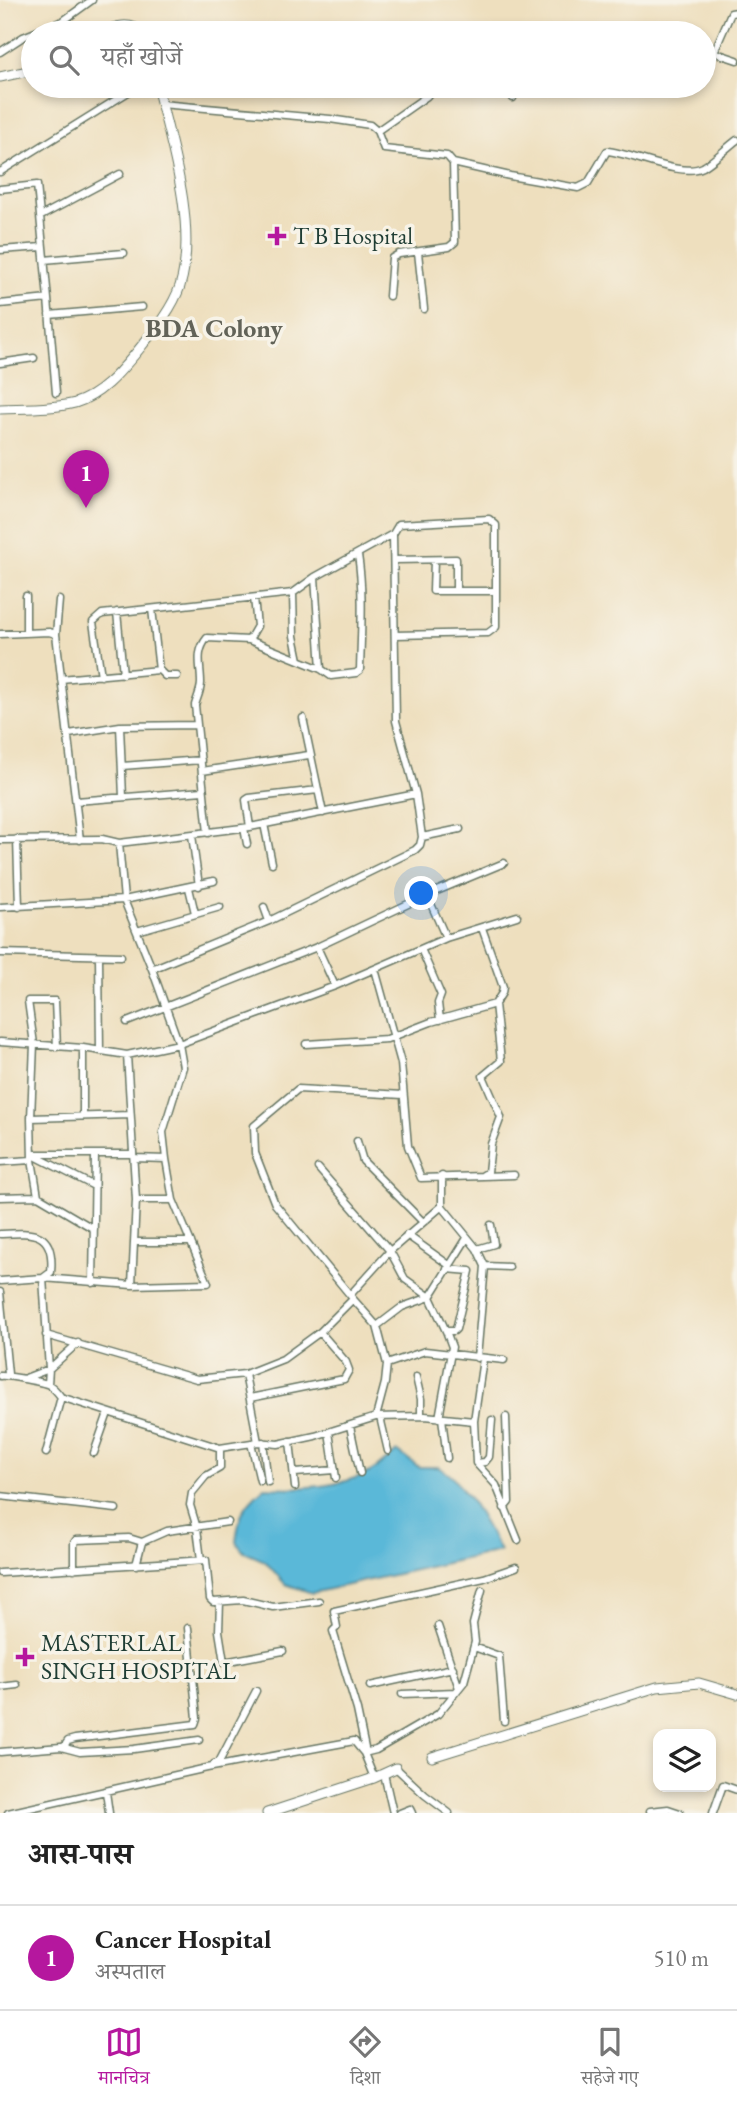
<!DOCTYPE html>
<html lang="hi">
<meta charset="utf-8">
<style>
body{margin:0;font-family:"EB Garamond","Noto Serif Devanagari",serif;background:#f6f6f6;color:#222}
.controls{position:absolute;right:21px;bottom:21px;display:grid;overflow:hidden;border-radius:14px;box-shadow:0 4px 10px #0003}
.controls button{width:63px;height:63px;display:grid;place-items:center;padding:0;border:0;border-bottom:2px solid #e0e0e0;background:#fff;color:#222;font:35px sans-serif}
.you{position:absolute;left:422px;top:894px;width:24px;height:24px;margin:-18px;border:5px solid #fff;border-radius:50%;background:#1a73e8;box-shadow:0 0 0 10px #1a73e833}
.badge{display:grid;place-items:center;width:46px;height:46px;border-radius:50%;background:#b5179e;color:#fff;font-size:23px;font-weight:700}
.pin{position:absolute;translate:-50% -58px;filter:drop-shadow(0 2px 4px #0008)}
.pin::after{content:'';position:absolute;top:37px;width:24px;height:21px;background:inherit;clip-path:polygon(0 0,100% 0,50% 100%)}
.list{margin:0;padding:0;list-style:none}
h2{display:flex;justify-content:space-between;align-items:center;height:91px;margin:0;padding:0 28px;font-size:30px}
h2 small{font-size:23px;font-weight:400;color:#767676}
.list li{display:grid;grid-template-columns:46px 1fr auto;gap:21px;align-items:center;box-sizing:border-box;height:105px;padding:0 28px;border-top:2px solid #e0e0e0}
.list b{display:block;font-size:26px;white-space:nowrap}
.list p{margin:0;font-size:23px;white-space:nowrap;color:#767676}
.list em{font-size:23px;font-style:normal;color:#767676}
.icon{flex:none;width:38px;height:38px;fill:none;stroke:currentColor;stroke-width:2;stroke-linecap:round;stroke-linejoin:round}
.map{position:relative;flex:none;width:737px;height:1813px;overflow:hidden}
.search{position:absolute;background:#fff;box-shadow:0 4px 10px #0003;left:21px;right:21px;top:21px;height:77px;display:flex;align-items:center;gap:18px;box-sizing:border-box;padding:0 24px;border-radius:38px;color:#767676;font-size:26px}
.sheet{height:196px;background:#fff}
nav{display:flex;justify-content:space-around;align-items:center;box-sizing:border-box;height:98px;border-top:2px solid #e0e0e0;background:#fff;font-size:19px;color:#767676}
nav a{display:grid;justify-items:center;gap:4px}
nav .on{color:#b5179e}
.map>svg:first-child{display:block}
.water{fill:#5ab8d8;stroke:#3c7a86;stroke-width:2}
.lines{fill:none;stroke-linecap:round;stroke-linejoin:round}
.street-casing{stroke:#677664;stroke-width:9}
.secondary-casing{stroke:#677664;stroke-width:11}
.street{stroke:#fff;stroke-width:6}
.secondary{stroke:#fff;stroke-width:9}
.poi-dot{fill:#b5179e;stroke:#f7f3e8;stroke-width:2.5}
.labels{text-anchor:middle;stroke-width:7;stroke-linejoin:round;paint-order:stroke}
.poi-label{font-size:24px;fill:#1f3d34;stroke:#f7f3e8;text-anchor:start}
.neighbourhood-label{font-size:26px;font-weight:bold;fill:#626358;stroke:#f7f3e8}
</style>
<div class="map">
<svg width="737" height="1813" viewBox="0 0 737 1813">
<rect width="100%" height="100%" fill="#f7f3e8"/>
<filter id="ink" filterUnits="userSpaceOnUse"><feTurbulence type="fractalNoise" baseFrequency=".0143" numOctaves="2"/><feDisplacementMap in="SourceGraphic" scale="14" xChannelSelector="R" yChannelSelector="G"/><feConvolveMatrix kernelMatrix="1 2 1 2 8 2 1 2 1" color-interpolation-filters="sRGB"/></filter>
<filter id="wash" filterUnits="userSpaceOnUse"><feTurbulence type="fractalNoise" baseFrequency=".00686" numOctaves="4" result="noise"/><feDisplacementMap in="SourceGraphic" scale="28" xChannelSelector="R" yChannelSelector="G"/><feGaussianBlur stdDeviation="1.57" result="paint"/><feColorMatrix in="noise" values="0 0 0 0 0 0 0 0 0 0 0 0 0 0 0 0 0 1.4 0 .05"/><feComposite in="paint" operator="in"/></filter>
<g filter="url(#wash)">
<rect width="100%" height="100%" fill="#eedfbe"/>
<path class="water" d="M 397,1451 L 419,1467 L 438,1467 L 452,1476 L 472,1502 L 500,1551 L 312,1593 L 285,1584 L 265,1561 L 244,1552 L 236,1542 C 239,1514 243,1506 265,1487 C 300,1489 338,1488 370,1472 C 379,1467 388,1458 397,1451 Z"/>
</g>
<g filter="url(#ink)">
<g class="lines">
<defs>
<path id="street" d="M 704,49 L 737,60
M 0,52 L 23,37 L 63,21 L 92,0
M 714,52 L 731,13 L 737,12
M 513,86 L 513,98
M 161,104 L 330,119 L 370,125 L 377,131 L 384,149 L 447,156 L 453,163 L 455,242 L 449,247 L 399,254 L 392,258 L 389,296
M 377,131 L 427,96 L 434,86
M 453,163 L 510,176 L 578,188 L 588,183 L 607,151 C 632,153 681,178 703,167 C 715,160 726,148 737,140
M 0,172 L 138,86
M 0,189 L 37,185 L 48,299
M 41,216 L 120,174
M 0,250 L 43,247
M 418,252 L 424,309
M 44,260 L 124,253
M 0,304 L 48,299 L 56,393
M 49,315 L 142,307
M 0,363 L 34,358
M 394,560 L 456,559 L 456,591
M 434,560 L 433,591 L 496,591
M 315,577 L 321,669
M 293,593 L 294,636 L 299,660
M 26,596 L 26,633
M 152,609 L 159,670
M 117,612 L 123,674
M 0,634 L 49,632 L 56,634 L 80,840
M 56,634 L 59,600
M 249,640 L 257,626 L 254,598
M 101,676 L 93,622 L 102,614 L 293,593 L 315,577 L 393,534
M 61,679 L 159,670 L 165,676 L 177,676
M 303,718 L 323,813
M 120,726 L 123,797
M 69,734 L 120,726 L 197,725
M 122,766 L 201,760
M 202,771 L 309,755
M 76,801 L 203,791
M 264,824 L 272,863
M 250,827 L 246,800 L 249,798 L 318,790
M 244,828 L 247,844
M 208,833 L 195,705 C 197,698 201,690 201,683 C 201,665 195,653 207,638 L 249,640 L 321,669 L 331,676 L 356,673 L 360,670 C 361,632 364,593 358,555
M 192,835 L 199,886
M 422,837 L 460,829
M 17,839 L 19,907
M 0,840 L 102,839 L 119,843 L 250,827 L 416,794
M 189,888 L 195,913
M 427,895 L 446,938
M 0,907 L 124,900 L 214,881
M 264,907 L 269,921
M 482,928 L 503,987 L 502,993 L 495,1004 L 501,1061 L 483,1076 L 501,1117 L 491,1144 L 488,1172 L 483,1175
M 137,931 L 220,907
M 317,947 L 335,986
M 421,949 L 441,995 L 438,1003 L 440,1020
M 0,953 L 121,956
M 99,956 L 100,1051
M 152,969 L 269,921 L 415,850 L 420,845 L 422,837 L 416,794 L 396,721 L 393,534 L 399,524 L 489,519 L 496,525 L 496,627 L 488,633 L 395,635
M 375,969 L 401,1063 L 408,1146 L 421,1178 L 514,1175
M 127,1022 L 317,947 L 427,895 L 504,863
M 0,1042 L 83,1048 L 127,1055 L 179,1044 L 335,986 L 446,938 L 517,916
M 306,1044 L 387,1039 L 431,1022 L 495,1004
M 83,1048 L 83,1116
M 127,1055 L 136,1200 L 132,1285
M 31,1118 L 130,1115
M 357,1141 L 363,1161 L 422,1221
M 32,1154 L 133,1154
M 33,1155 L 94,1186
M 134,1158 L 166,1159
M 0,1162 L 32,1160
M 318,1168 L 390,1251 L 405,1279 L 430,1297 L 446,1331 L 454,1331 L 456,1329 L 470,1271 L 447,1269
M 442,1176 L 442,1206 L 477,1249 L 485,1266 L 477,1358
M 38,1196 L 32,1160 L 31,1118 L 34,1044 L 28,1001 L 55,1001 L 57,1047
M 0,1197 L 38,1196 L 94,1229
M 136,1200 L 173,1200
M 0,1234 C 33,1232 55,1230 51,1272 L 43,1278 L 49,1369 L 48,1384
M 407,1235 L 449,1265
M 135,1242 L 191,1242
M 477,1249 L 494,1244 L 491,1225
M 485,1266 L 509,1267
M 0,1281 L 43,1278 L 132,1285 L 208,1283 L 173,1200 L 166,1159 L 163,1132 L 183,1067 L 179,1044 L 152,969 L 124,900 L 119,843
M 93,1283 L 95,1155
M 0,1292 L 8,1374
M 350,1295 L 275,1204 L 255,1153 L 254,1126 L 298,1089 L 403,1095
M 353,1299 L 377,1326 L 387,1364 L 385,1383 L 376,1417
M 377,1326 L 402,1307 L 430,1297 L 467,1238
M 46,1335 L 197,1379 L 245,1374 L 283,1359 L 320,1332 L 353,1299 L 350,1295 L 390,1251 L 442,1206
M 483,1359 L 474,1421 L 476,1463 L 496,1485 L 518,1540
M 387,1364 L 425,1351 L 504,1360
M 245,1374 L 258,1442
M 0,1376 C 5,1375 44,1382 49,1385 C 53,1387 58,1393 61,1397 L 220,1448 L 258,1442 L 278,1444 L 315,1436 L 376,1417 L 425,1416 L 474,1421
M 416,1377 L 421,1399 L 421,1416
M 23,1379 L 49,1369 L 78,1343
M 250,1398 L 344,1379 L 349,1370 L 346,1362 L 320,1332
M 380,1417 L 388,1451
M 439,1418 L 452,1347 L 446,1331
M 442,1418 L 447,1458
M 350,1426 L 360,1473
M 329,1432 L 336,1478
M 290,1441 L 295,1487
M 263,1442 L 268,1482
M 251,1443 L 260,1481
M 46,1453 L 61,1397
M 94,1453 L 108,1413
M 476,1463 L 485,1462 L 489,1457 L 492,1420
M 295,1473 L 335,1470
M 0,1496 L 116,1509
M 504,1508 L 509,1502 L 506,1417
M 201,1560 L 197,1528 L 190,1505 L 192,1493 L 206,1476 L 220,1468 L 220,1448
M 136,1565 L 142,1542 L 167,1531 L 228,1522
M 74,1569 L 74,1543 L 76,1540 L 129,1538 L 142,1542
M 0,1573 L 206,1560 L 210,1599 L 213,1602 L 243,1600 L 273,1607 L 319,1601
M 220,1602 L 219,1631 L 224,1662 L 283,1651
M 438,1626 L 459,1688
M 474,1647 L 499,1656 L 504,1721
M 370,1686 L 453,1668
M 0,1687 L 17,1685
M 402,1694 L 456,1692
M 64,1747 L 68,1741 L 75,1739 L 195,1724 L 197,1718 L 188,1628
M 0,1752 L 61,1747 L 80,1752 L 134,1749 L 199,1740
M 364,1753 L 376,1750 L 438,1714 L 464,1682 L 475,1642 L 473,1624 L 482,1590
M 366,1753 L 357,1710 L 333,1631 L 337,1627 L 334,1611 L 484,1578 L 516,1567
M 214,1764 L 219,1762 L 256,1691
M 396,1768 L 425,1795 L 449,1813
M 384,1774 L 393,1813
M 106,1792 L 109,1813
M 650,1811 L 668,1809 L 680,1813
M 8,1813 L 207,1768 L 354,1741 L 364,1753 L 374,1778
M 400,1813 L 410,1809 L 412,1813
M 713,1813 L 723,1785 L 737,1790"/>
<path id="secondary" d="M 101,33 C 115,26 130,21 143,33
M 0,77 L 33,70
M 0,409 C 24,408 52,409 75,403 C 101,395 119,373 136,353 C 152,333 172,310 180,286 C 198,228 171,143 157,86
M 432,1757 L 657,1687 L 699,1683 L 737,1694
M 267,1813 L 374,1778 L 396,1768"/>
</defs>
<use href="#street" class="street-casing"/>
<use href="#secondary" class="secondary-casing"/>
<use href="#street" class="street"/>
<use href="#secondary" class="secondary"/>
</g>
</g>
<g class="poi-dot">
<path d="M273.5 225.5h7v7h7v7h-7v7h-7v-7h-7v-7h7z"/>
<path d="M21.5 1646.5h7v7h7v7h-7v7h-7v-7h-7v-7h7z"/>
</g>
<g class="labels">
<g class="poi-label">
<text x="293" y="244">T B Hospital</text>
<text x="41" y="1651">MASTERLAL<tspan x="41" dy="28">SINGH HOSPITAL</tspan></text>
</g>
<g class="neighbourhood-label">
<text x="214" y="337">BDA Colony</text>
</g>
</g>
</svg>
<div class="controls">
<button><svg class="icon" aria-label="layers" viewBox="0 0 24 24"><path d="M12 4l9 5-9 5-9-5zM3 14l9 5 9-5"/></svg></button>
</div>
<div class="you"></div>
<div class="pin badge" style="left:86px;top:508px">1</div>
<div class="search"><svg class="icon" aria-label="search" viewBox="0 0 24 24"><circle cx="10" cy="10" r="6"/><path d="M15 15l6 6"/></svg>यहाँ खोजें</div>
</div>
<section class="sheet">
<h2>आस-पास<small></small></h2>
<ul class="list">
<li><span class="badge">1</span><div><b>Cancer Hospital</b><p>अस्पताल</p></div><em>510 m</em></li>
</ul>
</section>
<nav>
<a class="on"><svg class="icon" aria-label="map" viewBox="0 0 24 24"><path d="M3 6l6-2 6 2 6-2v14l-6 2-6-2-6 2zM9 4v14M15 6v14"/></svg>मानचित्र</a>
<a><svg class="icon" aria-label="directions" viewBox="0 0 24 24"><path d="M12 3l9 9-9 9-9-9zM9 14v-3h6M13 9l2 2-2 2"/></svg>दिशा</a>
<a><svg class="icon" aria-label="saved" viewBox="0 0 24 24"><path d="M7 4h10v16l-5-4-5 4z"/></svg>सहेजे गए</a>
</nav>
